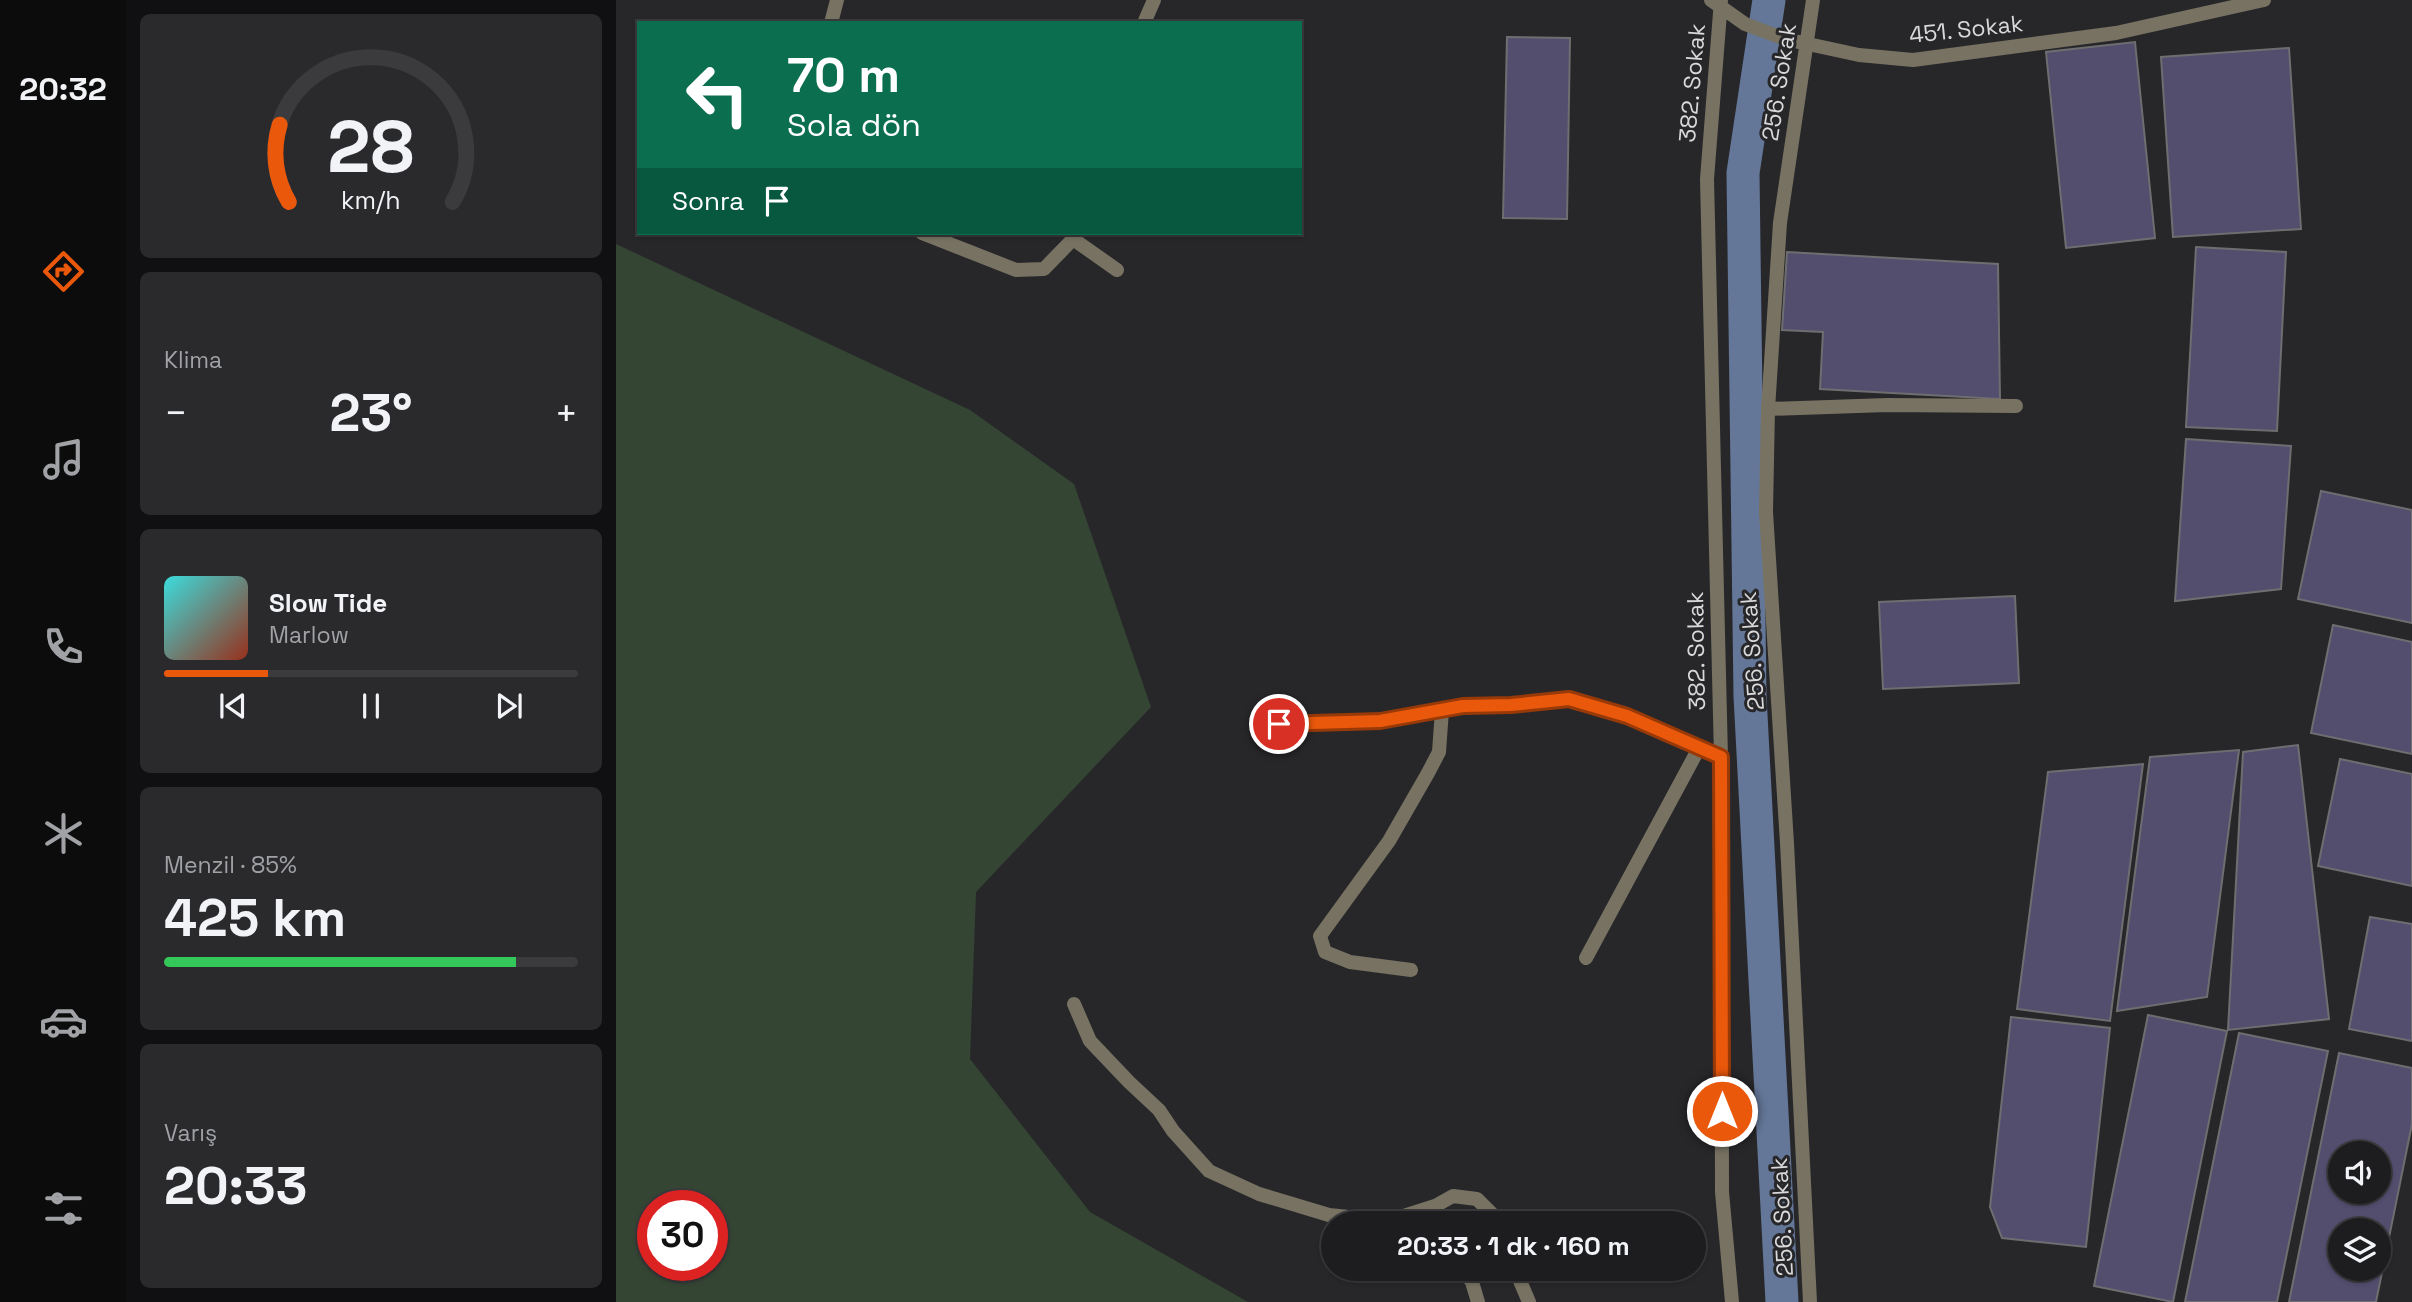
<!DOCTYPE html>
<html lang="tr">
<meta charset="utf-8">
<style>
:root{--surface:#1d1d20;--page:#2a2a2d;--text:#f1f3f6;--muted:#a0a2a5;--line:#3b3b3e;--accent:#ea580c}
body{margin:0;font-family:"Space Grotesk",sans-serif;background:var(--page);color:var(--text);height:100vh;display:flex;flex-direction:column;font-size:26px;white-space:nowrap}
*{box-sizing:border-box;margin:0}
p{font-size:23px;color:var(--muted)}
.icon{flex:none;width:38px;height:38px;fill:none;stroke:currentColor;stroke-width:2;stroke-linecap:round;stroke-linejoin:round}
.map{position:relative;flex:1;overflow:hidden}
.drawer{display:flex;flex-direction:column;gap:14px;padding:14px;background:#101012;width:490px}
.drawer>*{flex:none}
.top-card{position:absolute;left:21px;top:21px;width:665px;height:214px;border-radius:0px;box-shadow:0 2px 5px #0004,0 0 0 2px var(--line);background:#0b6e4f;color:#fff;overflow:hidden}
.controls{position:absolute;left:1712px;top:1141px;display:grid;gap:14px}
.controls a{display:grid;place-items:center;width:63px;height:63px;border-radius:50%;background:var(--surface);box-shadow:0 2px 5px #0004,0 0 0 2px var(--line);font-size:35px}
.speed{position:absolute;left:21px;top:1190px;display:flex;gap:14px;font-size:35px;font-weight:700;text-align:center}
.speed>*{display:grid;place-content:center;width:91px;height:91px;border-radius:50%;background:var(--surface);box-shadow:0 2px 5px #0004,0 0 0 2px var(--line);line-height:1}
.speed .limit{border:10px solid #d22;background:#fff;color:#111}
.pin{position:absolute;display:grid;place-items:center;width:60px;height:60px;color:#fff;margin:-30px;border:4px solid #fff;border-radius:50%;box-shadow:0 2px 7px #0007}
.me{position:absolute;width:77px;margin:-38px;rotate:0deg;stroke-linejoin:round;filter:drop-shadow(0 0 5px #0008)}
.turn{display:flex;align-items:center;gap:24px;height:147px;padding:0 35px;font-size:32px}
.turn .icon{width:91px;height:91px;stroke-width:2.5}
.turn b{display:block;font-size:49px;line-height:60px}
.then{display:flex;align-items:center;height:66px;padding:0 35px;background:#0003;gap:14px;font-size:26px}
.big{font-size:52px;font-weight:600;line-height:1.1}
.drawer .widget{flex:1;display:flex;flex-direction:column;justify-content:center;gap:10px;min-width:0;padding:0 24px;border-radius:10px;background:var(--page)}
.drawer .dial{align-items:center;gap:0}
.dial svg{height:182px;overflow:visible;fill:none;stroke:var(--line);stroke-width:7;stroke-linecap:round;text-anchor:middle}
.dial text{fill:var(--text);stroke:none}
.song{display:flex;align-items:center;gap:21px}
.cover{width:84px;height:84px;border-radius:10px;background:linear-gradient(135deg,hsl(180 70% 55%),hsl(10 70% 35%))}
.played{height:7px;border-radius:4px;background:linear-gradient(90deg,var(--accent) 25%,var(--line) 25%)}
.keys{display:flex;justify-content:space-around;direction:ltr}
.heat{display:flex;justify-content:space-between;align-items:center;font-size:38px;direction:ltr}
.charge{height:10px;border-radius:5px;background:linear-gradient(90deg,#34c759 85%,var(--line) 0)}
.trip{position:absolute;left:705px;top:1211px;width:385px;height:70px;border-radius:35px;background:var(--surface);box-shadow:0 2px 5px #0004,0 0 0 2px var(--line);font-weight:600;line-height:70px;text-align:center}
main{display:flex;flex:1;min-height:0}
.dock{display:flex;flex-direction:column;width:126px;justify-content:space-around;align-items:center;background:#0c0c0d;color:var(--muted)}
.dock .icon{width:49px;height:49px}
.dock .current{color:var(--accent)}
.dock b{font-size:32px;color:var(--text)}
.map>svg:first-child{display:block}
.green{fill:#354534;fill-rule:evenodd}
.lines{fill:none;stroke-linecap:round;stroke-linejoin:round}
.canal{stroke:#647798;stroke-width:33}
.building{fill:#534d6e;stroke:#6e6e71;stroke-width:2;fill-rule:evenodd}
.service{stroke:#777262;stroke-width:14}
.minor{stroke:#777262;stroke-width:14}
.route-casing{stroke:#983908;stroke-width:18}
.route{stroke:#ea580c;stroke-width:12}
.labels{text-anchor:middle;stroke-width:6;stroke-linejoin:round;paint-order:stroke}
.street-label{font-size:23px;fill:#d9d9db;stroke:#27272a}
</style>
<main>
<nav class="dock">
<b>20:32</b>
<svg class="icon current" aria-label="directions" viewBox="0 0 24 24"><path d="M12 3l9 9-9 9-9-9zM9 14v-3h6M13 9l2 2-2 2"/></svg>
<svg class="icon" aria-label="music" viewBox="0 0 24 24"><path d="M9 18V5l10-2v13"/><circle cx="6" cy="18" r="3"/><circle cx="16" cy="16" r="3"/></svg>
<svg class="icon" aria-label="phone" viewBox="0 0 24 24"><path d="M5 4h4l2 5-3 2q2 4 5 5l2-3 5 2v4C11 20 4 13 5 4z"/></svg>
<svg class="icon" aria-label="climate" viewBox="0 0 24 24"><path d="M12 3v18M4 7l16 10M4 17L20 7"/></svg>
<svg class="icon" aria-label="car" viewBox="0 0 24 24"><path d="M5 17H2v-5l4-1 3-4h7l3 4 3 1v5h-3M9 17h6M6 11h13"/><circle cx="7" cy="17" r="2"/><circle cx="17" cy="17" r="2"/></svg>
<svg class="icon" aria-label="filters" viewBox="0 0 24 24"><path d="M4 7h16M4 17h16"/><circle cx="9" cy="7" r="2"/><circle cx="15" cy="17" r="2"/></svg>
</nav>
<section class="drawer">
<div class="widget dial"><svg viewBox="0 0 100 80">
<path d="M14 69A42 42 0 1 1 86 69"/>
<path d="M14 69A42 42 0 0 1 10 35" stroke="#ea580c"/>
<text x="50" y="56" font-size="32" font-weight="700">28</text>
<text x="50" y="72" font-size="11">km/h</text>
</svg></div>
<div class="widget"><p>Klima</p>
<div class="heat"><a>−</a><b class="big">23°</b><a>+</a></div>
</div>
<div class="widget">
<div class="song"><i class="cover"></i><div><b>Slow Tide</b><p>Marlow</p></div></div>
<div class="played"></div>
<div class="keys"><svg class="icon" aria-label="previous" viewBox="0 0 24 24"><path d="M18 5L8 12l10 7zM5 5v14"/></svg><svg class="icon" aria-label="pause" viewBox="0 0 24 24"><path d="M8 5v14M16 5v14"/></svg><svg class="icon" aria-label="next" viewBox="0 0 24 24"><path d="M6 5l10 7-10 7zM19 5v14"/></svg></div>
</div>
<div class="widget"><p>Menzil · 85%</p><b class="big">425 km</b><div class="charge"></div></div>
<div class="widget"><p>Varış</p><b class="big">20:33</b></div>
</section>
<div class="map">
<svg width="1796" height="1302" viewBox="0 0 1796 1302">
<rect width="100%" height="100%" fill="#27272a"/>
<path class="green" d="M0 244 354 410 458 484 535 707 360 892 354 1059 474 1212 632 1302H0ZM37 1206H96V1265H37Z"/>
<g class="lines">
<path class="canal" d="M1153 0 1127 173 1134 696 1166 1302"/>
</g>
<path class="building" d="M891 37 954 38 951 219 887 218Z
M1519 42 1539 238 1450 248 1430 52Z
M1673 48 1685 229 1557 237 1545 57Z
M1580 247 1670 252 1661 431 1570 427Z
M1171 252 1382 264 1384 399 1204 389 1207 332 1166 330Z
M1570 439 1675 446 1665 589 1559 601Z
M1705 491 1796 510V623L1682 599Z
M1399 596 1403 683 1267 689 1263 602Z
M1717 625 1796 642V754L1695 733Z
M1682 745 1713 1019 1612 1030 1627 752Z
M1623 750 1591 997 1501 1011 1534 757Z
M1724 759 1796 774V886L1702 866Z
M1527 764 1494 1021 1401 1009 1432 772Z
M1754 917 1796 924V1041L1733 1029Z
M1532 1015 1611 1031 1557 1302 1478 1286Z
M1395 1017 1494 1028 1470 1247 1386 1238 1374 1207Z
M1623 1033 1712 1051 1661 1302H1569Z
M1723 1053 1796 1068V1124L1760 1302H1673ZM1724 1153H1762V1192H1724ZM1724 1230H1762V1269H1724Z"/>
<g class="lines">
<path class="service" d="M457 239 501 270
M1152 409 1271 405 1400 406
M663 724 764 721 847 706 895 705 953 699 1011 716 1105 757
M970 958 1083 748
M795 970 734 962 709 952 704 936 773 841 812 773 823 752 826 710
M458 1004 474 1041 513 1082 543 1110 557 1131 593 1171 643 1194 713 1215 772 1221 819 1206 837 1196 861 1199 875 1213 880 1223
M819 1206 823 1223
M847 1269 856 1282 862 1302
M899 1269 913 1302"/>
<path class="minor" d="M1095 0 1129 24 1169 39 1243 55 1297 60 1500 33 1648 0
M1105 0 1091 179 1105 757 1106 1192 1116 1302
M215 23 221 0
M528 23 538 0
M306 233 400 270 428 269 457 239 459 233
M1194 1302 1171 843 1150 512 1152 409 1164 223 1197 0"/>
</g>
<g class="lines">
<g class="route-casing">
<path id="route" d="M663 724 764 721 847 706 895 705 953 699 1011 716 1105 757 1106 1111"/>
</g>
<use href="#route" class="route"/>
</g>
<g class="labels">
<g class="street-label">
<text transform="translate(1350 29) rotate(-6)" y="8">451. Sokak</text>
<text transform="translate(1163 82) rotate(-81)" y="8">256. Sokak</text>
<text transform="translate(1076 83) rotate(-85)" y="8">382. Sokak</text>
<text transform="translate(1080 651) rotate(-91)" y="8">382. Sokak</text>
<text transform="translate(1136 651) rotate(-94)" y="8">256. Sokak</text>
<text transform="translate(1166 1217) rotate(-93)" y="8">256. Sokak</text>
</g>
</g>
</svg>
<div class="controls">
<a><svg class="icon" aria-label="sound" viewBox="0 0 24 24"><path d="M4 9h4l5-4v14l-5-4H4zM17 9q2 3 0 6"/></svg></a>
<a><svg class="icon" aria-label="layers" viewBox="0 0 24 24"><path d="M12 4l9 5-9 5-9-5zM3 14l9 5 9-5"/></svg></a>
</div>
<div class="speed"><div class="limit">30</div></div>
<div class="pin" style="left:663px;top:724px;background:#d93025"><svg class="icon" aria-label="arrive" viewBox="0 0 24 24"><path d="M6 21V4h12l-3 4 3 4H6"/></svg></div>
<svg class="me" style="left:1106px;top:1111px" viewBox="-20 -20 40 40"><circle r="17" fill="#ea580c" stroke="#fff" stroke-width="3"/><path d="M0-11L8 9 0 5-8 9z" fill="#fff"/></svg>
<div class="trip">20:33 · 1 dk · 160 m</div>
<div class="top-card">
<div class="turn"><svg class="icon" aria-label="left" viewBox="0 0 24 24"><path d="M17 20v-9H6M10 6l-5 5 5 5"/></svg><div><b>70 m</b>Sola dön</div></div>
<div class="then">Sonra<svg class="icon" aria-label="arrive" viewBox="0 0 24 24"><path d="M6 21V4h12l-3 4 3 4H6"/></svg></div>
</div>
</div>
</main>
